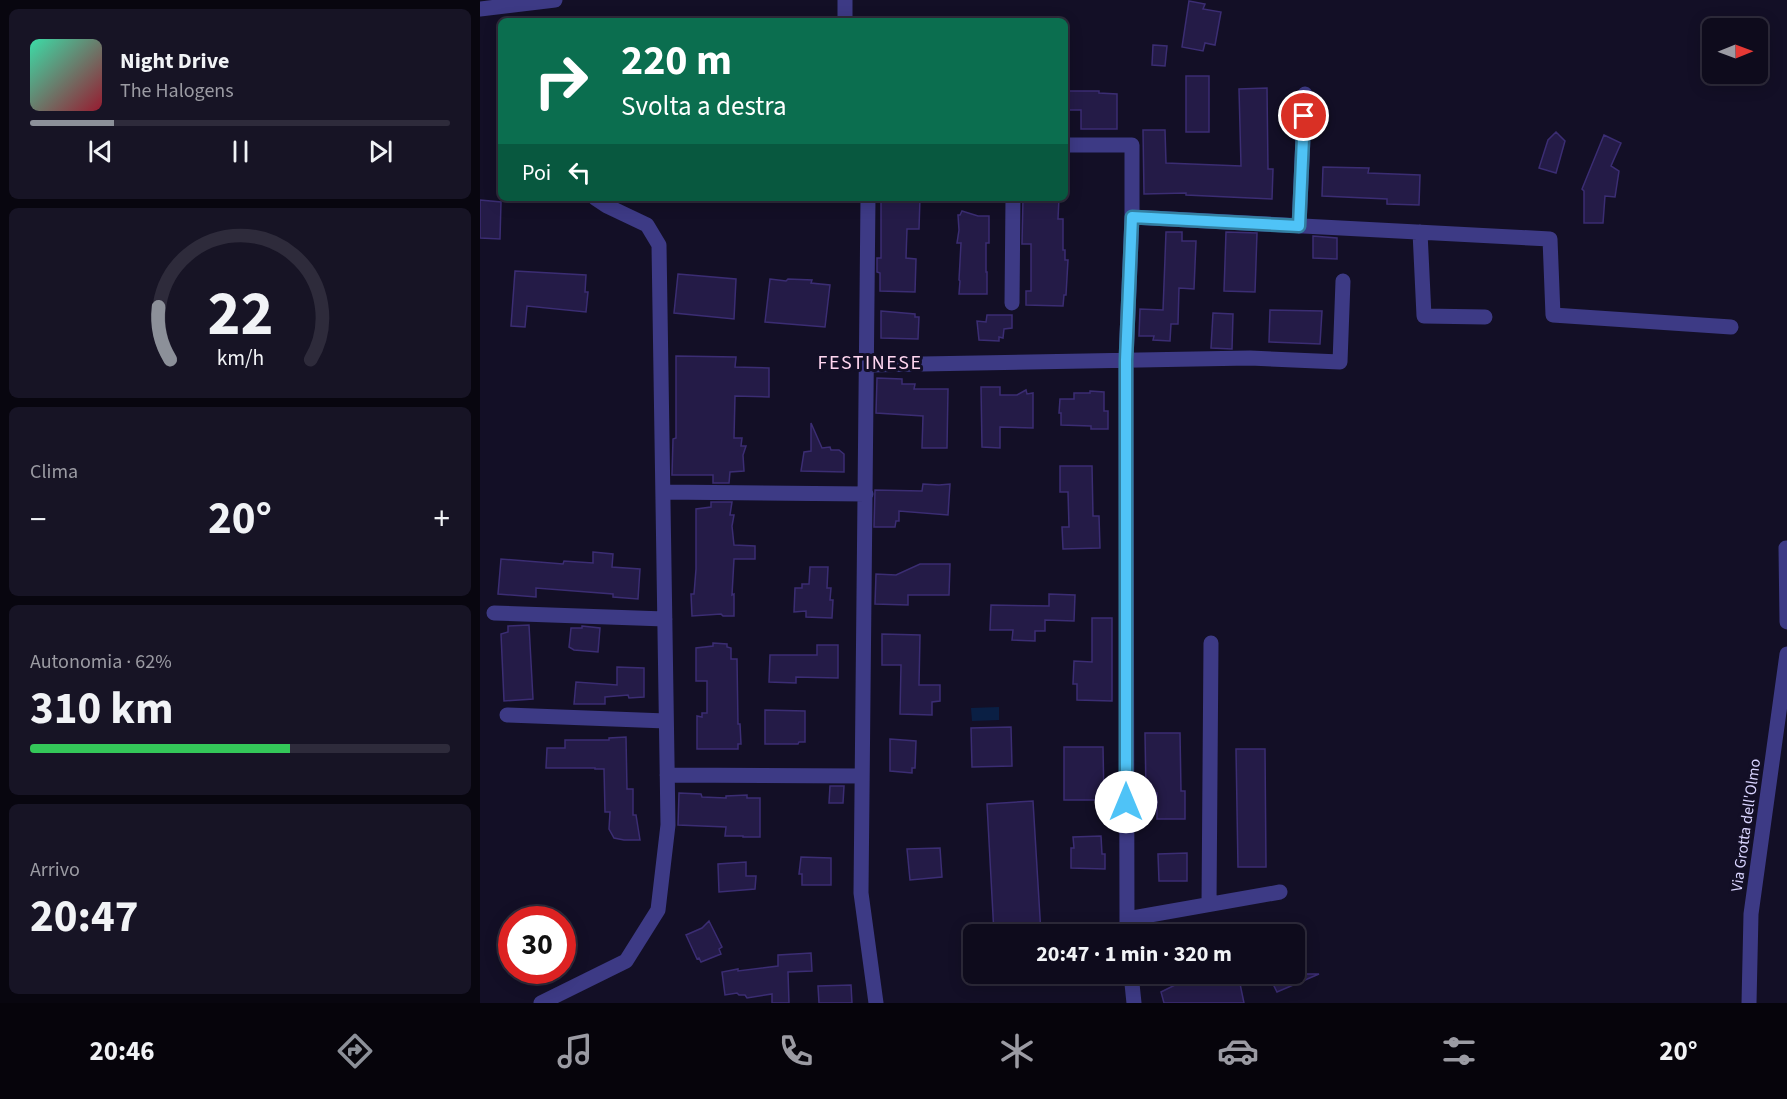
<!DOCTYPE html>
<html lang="it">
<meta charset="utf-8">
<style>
:root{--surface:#0e0b1c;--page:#171425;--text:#f1f3f6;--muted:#9b9ba3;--line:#2e2b3b;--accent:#8c9099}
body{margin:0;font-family:"Source Sans 3",sans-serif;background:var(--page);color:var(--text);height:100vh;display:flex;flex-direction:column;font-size:22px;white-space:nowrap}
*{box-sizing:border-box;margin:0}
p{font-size:20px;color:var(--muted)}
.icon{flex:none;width:33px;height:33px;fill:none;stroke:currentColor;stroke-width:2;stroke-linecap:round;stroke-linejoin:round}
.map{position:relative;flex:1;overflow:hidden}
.side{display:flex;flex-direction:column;gap:9px;padding:9px;background:#08060f;width:480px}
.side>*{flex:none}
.top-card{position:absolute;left:18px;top:18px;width:570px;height:183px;border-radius:9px;box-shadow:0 3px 15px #0003,0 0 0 2px var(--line);background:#0b6e4f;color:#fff;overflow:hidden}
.needle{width:39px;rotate:89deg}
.controls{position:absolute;left:1222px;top:18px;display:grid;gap:12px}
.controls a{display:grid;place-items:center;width:66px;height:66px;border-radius:9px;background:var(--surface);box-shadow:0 3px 15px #0003,0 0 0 2px var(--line);font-size:30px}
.speed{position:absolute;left:18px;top:906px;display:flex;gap:12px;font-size:30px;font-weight:700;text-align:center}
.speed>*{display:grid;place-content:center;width:78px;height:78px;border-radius:50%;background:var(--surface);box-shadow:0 3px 15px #0003,0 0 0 2px var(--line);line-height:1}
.speed .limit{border:9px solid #d22;background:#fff;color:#111}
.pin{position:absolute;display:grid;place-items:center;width:51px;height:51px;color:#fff;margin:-26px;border:3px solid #fff;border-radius:50%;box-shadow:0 2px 6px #0007}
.me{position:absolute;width:66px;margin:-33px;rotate:0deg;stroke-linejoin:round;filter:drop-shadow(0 0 4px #0008)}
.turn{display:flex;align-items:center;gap:21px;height:126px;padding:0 24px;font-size:27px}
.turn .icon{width:78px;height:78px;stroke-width:2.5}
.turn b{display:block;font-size:42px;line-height:51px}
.then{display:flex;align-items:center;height:57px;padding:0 24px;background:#0003;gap:12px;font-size:22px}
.big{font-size:45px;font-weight:700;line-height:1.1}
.side .card{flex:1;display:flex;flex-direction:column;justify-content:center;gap:9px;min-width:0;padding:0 21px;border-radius:9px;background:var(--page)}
.side .dial{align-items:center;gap:0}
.dial svg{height:156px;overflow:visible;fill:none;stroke:var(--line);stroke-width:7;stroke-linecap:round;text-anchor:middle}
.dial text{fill:var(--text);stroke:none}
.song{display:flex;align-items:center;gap:18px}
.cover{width:72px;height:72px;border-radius:9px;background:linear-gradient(135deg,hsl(160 70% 55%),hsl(350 70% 35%))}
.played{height:6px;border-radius:3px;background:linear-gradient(90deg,var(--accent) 20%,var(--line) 20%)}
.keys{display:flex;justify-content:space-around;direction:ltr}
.heat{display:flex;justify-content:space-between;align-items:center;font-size:33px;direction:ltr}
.charge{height:9px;border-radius:4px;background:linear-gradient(90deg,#34c759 62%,var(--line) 0)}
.trip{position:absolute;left:483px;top:924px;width:342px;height:60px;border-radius:9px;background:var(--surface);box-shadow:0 3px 15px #0003,0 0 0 2px var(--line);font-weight:700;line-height:60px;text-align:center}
.menu{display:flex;height:96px;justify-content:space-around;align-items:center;background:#06040b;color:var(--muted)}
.menu .icon{width:42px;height:42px}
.menu .active{color:var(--accent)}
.menu b{font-size:27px;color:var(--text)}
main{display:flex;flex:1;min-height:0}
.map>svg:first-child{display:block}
.water{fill:#0a1f44}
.building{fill:#241b47;stroke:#3b2d73;stroke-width:1.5}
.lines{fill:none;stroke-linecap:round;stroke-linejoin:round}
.minor{stroke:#3d3a85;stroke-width:15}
.route-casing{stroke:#337fa1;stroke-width:15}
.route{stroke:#4fc3f7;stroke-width:10}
.labels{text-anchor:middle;stroke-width:6;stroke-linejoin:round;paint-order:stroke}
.street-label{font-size:16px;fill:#d9d4ff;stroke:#130f26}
.quarter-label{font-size:20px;letter-spacing:1.5px;fill:#ffd6f0;stroke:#130f26}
</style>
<main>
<section class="side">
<div class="card">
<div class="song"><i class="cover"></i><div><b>Night Drive</b><p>The Halogens</p></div></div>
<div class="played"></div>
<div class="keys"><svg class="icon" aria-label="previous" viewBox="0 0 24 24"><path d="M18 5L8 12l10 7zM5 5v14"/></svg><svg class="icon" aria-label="pause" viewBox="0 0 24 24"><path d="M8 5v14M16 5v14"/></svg><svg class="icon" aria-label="next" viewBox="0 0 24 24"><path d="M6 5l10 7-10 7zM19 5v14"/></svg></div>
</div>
<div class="card dial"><svg viewBox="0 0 100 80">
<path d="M14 69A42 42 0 1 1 86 69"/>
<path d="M14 69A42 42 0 0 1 8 42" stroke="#8c9099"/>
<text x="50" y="56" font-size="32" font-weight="700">22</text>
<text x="50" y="72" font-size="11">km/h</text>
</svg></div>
<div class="card"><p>Clima</p>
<div class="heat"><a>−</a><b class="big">20°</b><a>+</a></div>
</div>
<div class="card"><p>Autonomia · 62%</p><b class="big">310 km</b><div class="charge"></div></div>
<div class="card"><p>Arrivo</p><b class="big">20:47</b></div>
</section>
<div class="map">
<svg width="1307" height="1003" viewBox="0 0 1307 1003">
<rect width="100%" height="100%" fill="#130f26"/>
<path class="water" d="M519 707V720L492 721 491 708Z"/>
<path class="building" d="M709 1 725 4 723 9 741 12 735 45 725 43 723 51 702 47Z
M673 45 687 46 685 66 672 65Z
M706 76H729V132H706Z
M787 88 788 169H793L792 199 706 195V193L664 194 663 130H685L686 163 761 166 759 89Z
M589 91H619V93L637 94V129H601V110H589Z
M1076 132 1085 141 1076 173 1059 168 1068 140Z
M1124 135 1141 143 1131 166 1139 171 1135 197 1125 196 1123 223H1104V191L1102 189Z
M843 167 889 168 888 173 940 175 939 205 907 204V199L842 196Z
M401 198H440L439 229H427L426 258 436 259 435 292 400 291V273L397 272V258H401Z
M543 198H579L578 219H583V250H585V260H588L586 295H584L583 306 546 305V291H551V244H542Z
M0 200 21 202 20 239 0 238Z
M482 211 498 216H509V243H506V272H507V294H479L480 281 479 280 481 243H477L479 230 478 215H480Z
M686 232H702V241H716L714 289 699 288 698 324H691L690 341 673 340 674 336H659L660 309 683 310Z
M746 232 777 233 775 292 744 291Z
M833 236 857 238V259L833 258Z
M35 271 106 275 105 292H108L106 312 47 306 45 327 31 326Z
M198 274 256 279 254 319 194 313Z
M290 279 306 281 308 279 332 280 331 283 350 285 345 327 285 322Z
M790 310 842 311 840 344 789 342Z
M401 311 435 314V317H439L438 339 401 338Z
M733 313 753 314 752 349 731 348Z
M507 315H532V328L524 329 523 338 519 337V341L499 340 497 321 506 322Z
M196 356 256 357 255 367 289 368V397L255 396 254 438H262L261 446H266L263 455 264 471 250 472 249 483H233V475H192L193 439 196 438Z
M397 378 422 379V384H435L434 389H468L467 448H442L443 416 396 413Z
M501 387H520V395H537L546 390 547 394 553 393V428L520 427V448L502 447Z
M610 391 624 392V411H628V429H611V426L581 425V413H579L580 399H594V393H610Z
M331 423 342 448 350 447 351 450H359L364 454V472L321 471 324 452 331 451Z
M580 466H612L613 516H619L620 548 583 549 582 527H589L588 492H580Z
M443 484 459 485 470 484 468 515 419 511V521H416L415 527H394L395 490 442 491Z
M231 502H252L250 515H254L252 526 254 545 275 546V559H254L252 595 254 594V616H243L241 614 212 616 211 594H214L216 569V509L231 507Z
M113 552 133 554 132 567 160 569 158 599 133 597V594L56 588V597L18 594 21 559 83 564 84 561 113 563Z
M440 564H470L469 595H428V605L395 604 396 574 416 575Z
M330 567H348L347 588H351L350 600H353L352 618 326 617V611L314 612 315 588H322V584H329Z
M569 594 595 595 594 621 565 620V631H555V641L532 640 533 630H510L511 605 569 606Z
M612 618H632V701L597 700V684H593L594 661 612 662Z
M49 625 53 699 24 701 21 634 28 632V626Z
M102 626 120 628 118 652 94 650 89 647 91 628H102Z
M402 634 440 635 439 685H460V701L452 702V715L420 714 421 665H402Z
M233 643 247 644V647L251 648V659H257L258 724H260L261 744H258V749H217V716L222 717V713H227V681H216V648L233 646Z
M337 645H358V678L316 677V683L289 682 290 655H337Z
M137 667 164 668V697L149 698 148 695 125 697V704H94L96 682 137 685Z
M285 710 325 711V742H319L318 744H285Z
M531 727 532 766 492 767 491 728Z
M665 733H700L701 791H705V819H677V793H666Z
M146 737 147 789H153V815H156L160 840H144L134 838 129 829 130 812H125L124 769H115V768H66L67 748H85V740H129V738Z
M410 739 436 741 435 768H432V773L410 771Z
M584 747H623L624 800H584Z
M756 749H785L786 867H758Z
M350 786H364L363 803H349Z
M199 793 221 794 222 797 246 798V796L267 795V798H280V837H263V836H245L246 827 198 825Z
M553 801 561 934H514L507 804Z
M621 836 622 854H625V869L591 868V848H594L593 837Z
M460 848 462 877 430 880 427 849Z
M707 853V881H679L678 854Z
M321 857 351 858V885H322V874H319Z
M266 862V876H276L275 889 239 892 238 864Z
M229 921 242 947 239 949 241 954 221 962 219 958 217 959 206 935 222 928Z
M331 953 332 971 308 972 309 1003H292V994L267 998 265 995H259L257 993 245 995 242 972 258 969V971L298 966V955Z
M713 974H758L764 1003H684L681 992 695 985 715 981Z
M788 974H839L797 992Z
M371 985 372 1003H339L338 986Z"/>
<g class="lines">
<path class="minor" d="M0 9 75 0
M365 21V0
M585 145H652V217L646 360 647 934
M388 198 381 893 396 1003
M652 217 1070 239 1073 315 1251 327
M819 226 825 94
M940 232 944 316 1005 317
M532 303 533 198
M387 365 770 358 860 362 863 281
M183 492 386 494
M1306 548 1307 622
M14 613 185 619
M27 715 186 721
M187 775 382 776
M729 904 731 643
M647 919 800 892
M651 974 654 1003
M61 1003 146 961 178 910 188 825 179 245 167 225 127 206 115 198
M1269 1003 1271 914 1307 654"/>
</g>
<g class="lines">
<g class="route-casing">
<path id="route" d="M646 802V360L652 217 819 226 824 116"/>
</g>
<use href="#route" class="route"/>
</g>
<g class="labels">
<g class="street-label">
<text transform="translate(1265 825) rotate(-82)" y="6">Via Grotta dell'Olmo</text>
</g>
<g class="quarter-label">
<text x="390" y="369">FESTINESE</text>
</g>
</g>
</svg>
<div class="controls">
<a><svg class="needle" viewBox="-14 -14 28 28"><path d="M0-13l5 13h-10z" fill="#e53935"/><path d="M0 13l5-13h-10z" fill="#9b9ba3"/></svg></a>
</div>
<div class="speed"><div class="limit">30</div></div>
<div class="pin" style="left:824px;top:116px;background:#d93025"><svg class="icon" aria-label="arrive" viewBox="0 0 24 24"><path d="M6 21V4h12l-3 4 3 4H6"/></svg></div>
<svg class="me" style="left:646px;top:802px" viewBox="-20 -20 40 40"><circle r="19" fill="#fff"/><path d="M0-13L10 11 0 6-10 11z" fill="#4fc3f7"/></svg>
<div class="trip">20:47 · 1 min · 320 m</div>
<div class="top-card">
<div class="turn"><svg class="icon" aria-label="right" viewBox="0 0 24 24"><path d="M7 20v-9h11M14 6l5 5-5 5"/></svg><div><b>220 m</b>Svolta a destra</div></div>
<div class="then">Poi<svg class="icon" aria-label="left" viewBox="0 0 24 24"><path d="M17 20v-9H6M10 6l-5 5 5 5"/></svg></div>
</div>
</div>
</main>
<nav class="menu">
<b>20:46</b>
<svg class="icon active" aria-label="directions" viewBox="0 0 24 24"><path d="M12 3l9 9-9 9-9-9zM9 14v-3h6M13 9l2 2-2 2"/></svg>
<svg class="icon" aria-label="music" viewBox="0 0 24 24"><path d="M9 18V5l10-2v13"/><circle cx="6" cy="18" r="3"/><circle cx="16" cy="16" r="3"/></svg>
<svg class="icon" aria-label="phone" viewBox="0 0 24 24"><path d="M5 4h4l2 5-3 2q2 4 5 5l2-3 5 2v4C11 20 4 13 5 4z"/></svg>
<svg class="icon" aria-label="climate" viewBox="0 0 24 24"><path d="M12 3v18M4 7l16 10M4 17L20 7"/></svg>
<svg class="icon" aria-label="car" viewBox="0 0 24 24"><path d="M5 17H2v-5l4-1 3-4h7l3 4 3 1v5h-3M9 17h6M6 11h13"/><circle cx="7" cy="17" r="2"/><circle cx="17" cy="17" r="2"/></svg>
<svg class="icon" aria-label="filters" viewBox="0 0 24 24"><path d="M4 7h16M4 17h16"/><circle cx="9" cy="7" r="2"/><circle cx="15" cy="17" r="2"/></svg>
<b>20°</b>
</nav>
